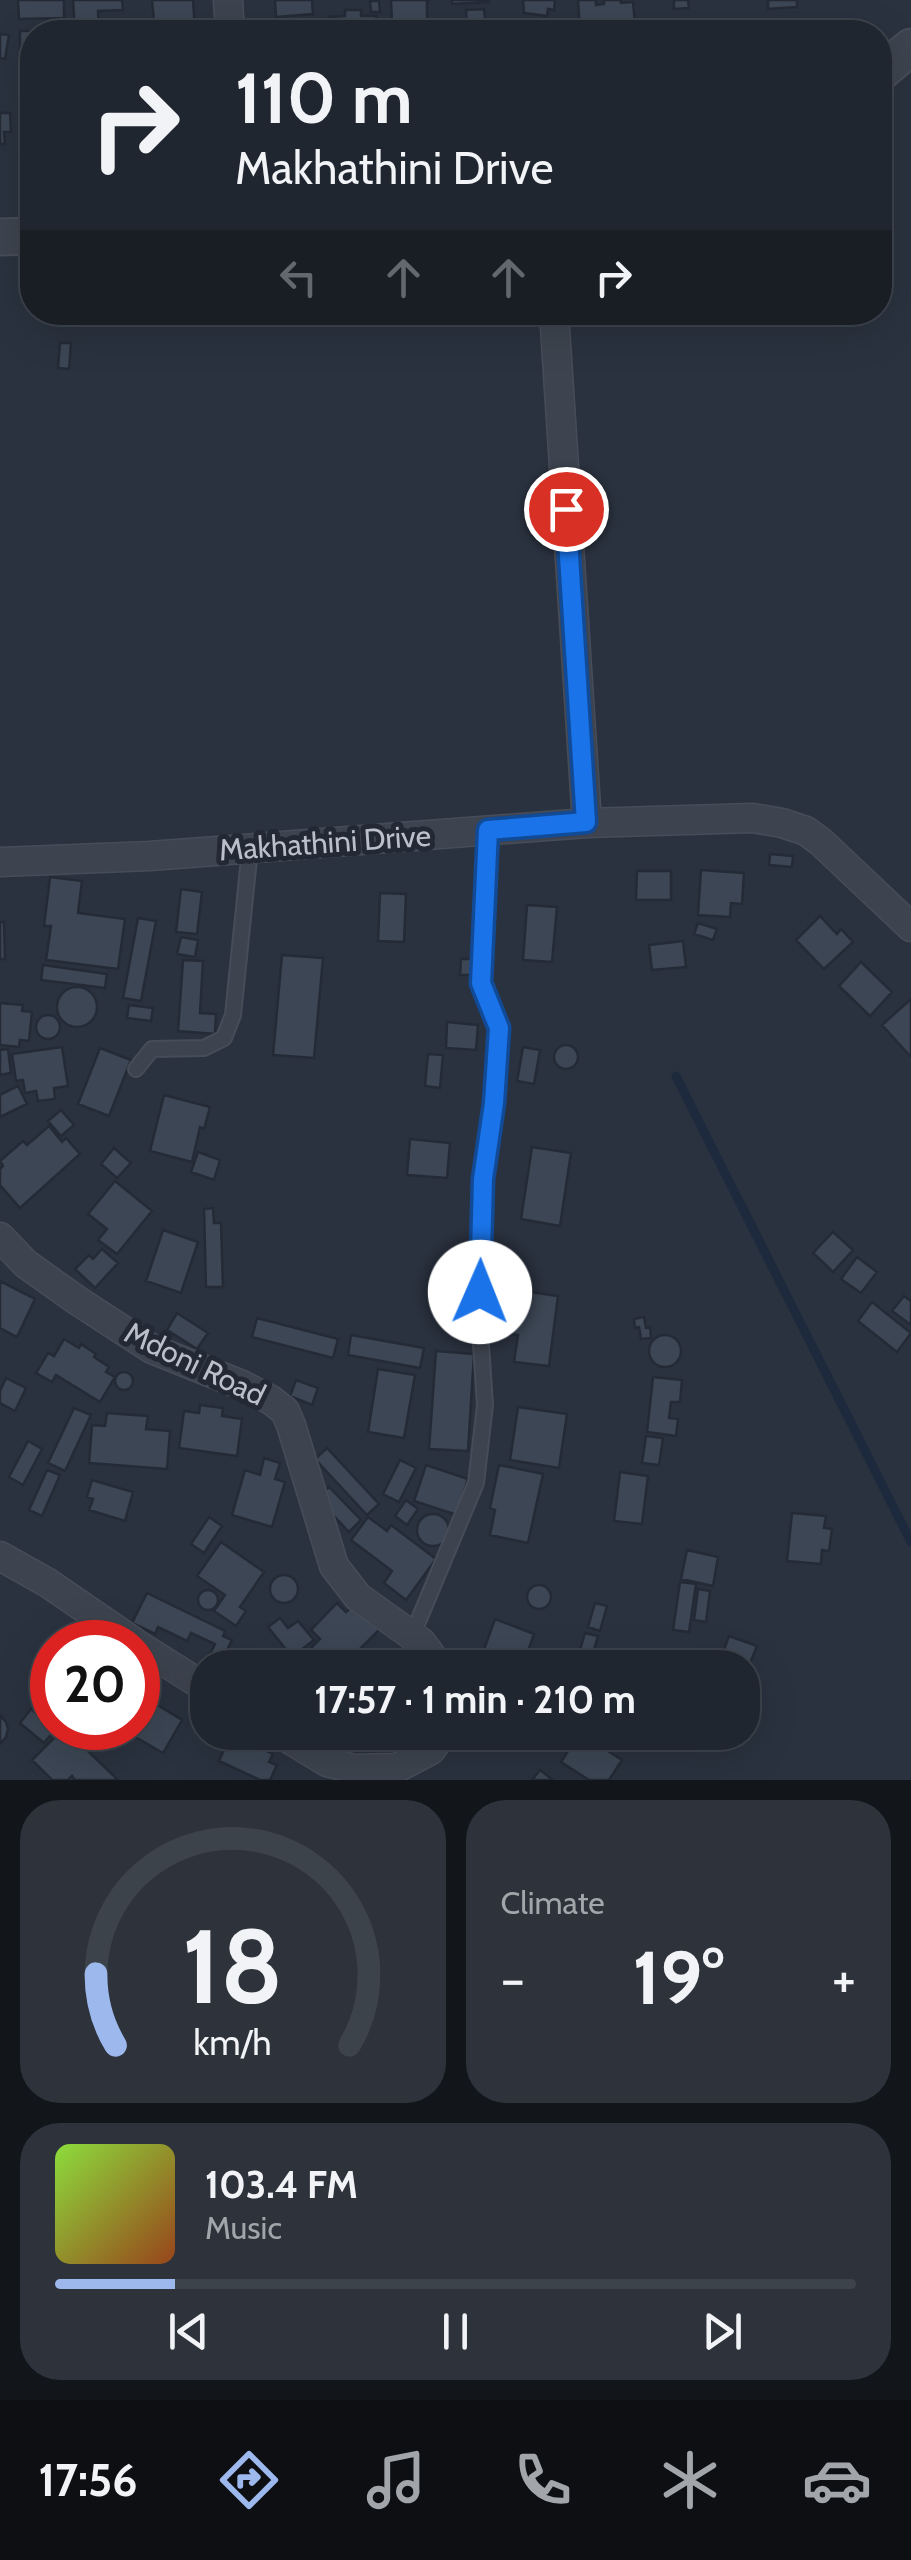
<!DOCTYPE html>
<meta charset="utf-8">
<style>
:root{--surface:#20262f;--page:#2d323b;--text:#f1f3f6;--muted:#a2a5aa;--line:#3d434b;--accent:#9cb8ed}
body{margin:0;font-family:Cabin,sans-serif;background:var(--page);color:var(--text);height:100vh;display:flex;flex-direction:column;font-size:38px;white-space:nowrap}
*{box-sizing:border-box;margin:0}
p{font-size:32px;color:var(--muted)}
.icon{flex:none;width:55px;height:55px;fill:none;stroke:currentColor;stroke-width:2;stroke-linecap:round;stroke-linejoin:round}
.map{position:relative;height:1780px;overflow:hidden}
.drawer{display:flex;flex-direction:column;gap:20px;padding:20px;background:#12151a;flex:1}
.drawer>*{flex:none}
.top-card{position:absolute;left:20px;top:20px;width:872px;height:305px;border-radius:40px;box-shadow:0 10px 40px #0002,0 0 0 2px var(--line);background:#20262f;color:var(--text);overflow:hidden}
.speed{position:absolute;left:30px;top:1620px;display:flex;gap:20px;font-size:50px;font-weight:700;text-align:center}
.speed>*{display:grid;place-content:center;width:130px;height:130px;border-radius:50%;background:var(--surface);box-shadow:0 10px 40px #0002,0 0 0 2px var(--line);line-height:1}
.speed .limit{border:15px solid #d22;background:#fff;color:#111}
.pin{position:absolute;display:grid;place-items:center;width:85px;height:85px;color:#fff;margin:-42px;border:5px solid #fff;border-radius:50%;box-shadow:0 2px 10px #0007}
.me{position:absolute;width:110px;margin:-55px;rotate:1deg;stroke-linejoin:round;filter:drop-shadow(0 0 8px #0008)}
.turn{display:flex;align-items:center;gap:35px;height:210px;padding:0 50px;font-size:45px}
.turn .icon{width:130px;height:130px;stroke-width:2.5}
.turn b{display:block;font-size:70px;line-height:85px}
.lanes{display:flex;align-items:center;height:95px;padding:0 50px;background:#0003;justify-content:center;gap:50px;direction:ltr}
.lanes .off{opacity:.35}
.big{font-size:75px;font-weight:700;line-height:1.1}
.drawer .tile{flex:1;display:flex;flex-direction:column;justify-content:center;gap:15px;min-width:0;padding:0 35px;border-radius:40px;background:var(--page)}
.drawer .dial{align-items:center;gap:0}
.dial svg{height:260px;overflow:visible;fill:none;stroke:var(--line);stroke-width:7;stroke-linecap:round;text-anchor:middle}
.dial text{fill:var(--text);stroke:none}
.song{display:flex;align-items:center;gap:30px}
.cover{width:120px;height:120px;border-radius:15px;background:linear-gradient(135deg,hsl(90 70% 55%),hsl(20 70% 35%))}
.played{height:10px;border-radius:5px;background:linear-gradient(90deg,var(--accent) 15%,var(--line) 15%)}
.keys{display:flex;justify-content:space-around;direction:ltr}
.heat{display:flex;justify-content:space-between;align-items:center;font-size:55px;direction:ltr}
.drawer .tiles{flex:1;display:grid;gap:20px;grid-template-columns:1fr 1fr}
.tile:last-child{grid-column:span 2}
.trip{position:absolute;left:190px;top:1650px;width:570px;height:100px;border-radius:40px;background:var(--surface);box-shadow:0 10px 40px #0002,0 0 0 2px var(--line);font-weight:700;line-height:100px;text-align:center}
.dock{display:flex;height:160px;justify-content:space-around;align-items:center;background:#0d0f13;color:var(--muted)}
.dock .icon{width:70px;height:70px}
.dock .current{color:var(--accent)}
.dock b{font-size:45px;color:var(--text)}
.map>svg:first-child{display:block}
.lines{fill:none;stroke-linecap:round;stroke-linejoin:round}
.stream{stroke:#1d293c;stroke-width:9}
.building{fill:#3c4654;stroke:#242b36;stroke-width:2.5}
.service-casing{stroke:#474d58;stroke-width:18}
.minor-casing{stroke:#474d58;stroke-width:31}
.tertiary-casing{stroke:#474d58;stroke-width:39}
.service{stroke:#3d444f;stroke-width:14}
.minor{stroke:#3d444f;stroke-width:28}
.tertiary{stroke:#3d444f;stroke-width:35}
.route-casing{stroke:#114b97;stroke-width:25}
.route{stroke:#1a73e8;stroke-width:18}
.labels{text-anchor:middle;stroke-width:10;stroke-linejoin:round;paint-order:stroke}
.street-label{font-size:30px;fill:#babfc9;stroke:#222934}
</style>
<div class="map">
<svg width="911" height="1780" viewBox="0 0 911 1780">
<rect width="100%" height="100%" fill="#2a323f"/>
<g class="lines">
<path class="stream" d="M676 1076 911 1542"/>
</g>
<path class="building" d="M18 0H64V18L19 19Z
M73 0H122L123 10 98 11 99 32H75Z
M152 0H193L195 30 163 32V21H154Z
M275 0H312L313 14 276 17Z
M391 0H430L427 1V22L392 23Z
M452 0H488L489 2 452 4Z
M523 0H555L554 10 548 9 547 16 524 13Z
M578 0H596V5L604 4V0H621V3L633 2 635 24 580 29Z
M674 0H688L689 8 674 9Z
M768 0H797V7L768 9Z
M370 1H379L380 12H371Z
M484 9 486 27 467 28 466 10Z
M345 10H361V16H376V32H329V17L345 16Z
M132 24 133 32H119V25Z
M47 25H61V32H32V49H20V31H48Z
M0 34 9 35 5 59 0 58Z
M32 74V95L22 96 20 75Z
M23 111H32V189L21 190 19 154H25Z
M0 113H10L11 132H4L5 144H0Z
M60 343H71L69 369 58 368Z
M770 854 793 856 792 867 769 865Z
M701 870 744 873 742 904 731 903 730 917 698 915Z
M637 871H671V900H636Z
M50 877 82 881 78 913 125 919 118 969 46 960 51 926H44Z
M181 889 202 892 197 934 176 932Z
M380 893 406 894 404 942 378 941Z
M527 905 557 907 552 962 523 960Z
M820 916 837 934 841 929 853 942 824 969 796 940Z
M138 918 156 921 141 1001 123 998Z
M0 922H4L5 959H0Z
M698 923 717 929 713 940 694 934Z
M181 937 198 940 195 957 177 954Z
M683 941 686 967 652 970 649 945Z
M282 955 323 958 314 1058 273 1055Z
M461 959H474L473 975H460Z
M183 960 203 961 200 1013 216 1014 215 1034 178 1031Z
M861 962 892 992 870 1016 839 986Z
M43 965 107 974 105 988 41 980Z
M57 1007a20 20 0 1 1 40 0a20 20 0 1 1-40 0Z
M911 999V1055L910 1056 882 1025Z
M0 1003 23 1005 22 1011 32 1012 29 1041 20 1040 19 1047 0 1045Z
M129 1005 153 1008 151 1021 127 1018Z
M36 1027a12 12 0 1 1 24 0a12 12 0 1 1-24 0Z
M447 1022 478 1025 476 1050 446 1048Z
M554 1057a12 12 0 1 1 24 0a12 12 0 1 1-24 0Z
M62 1047 68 1086 54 1088 55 1099 38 1101 36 1091 25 1093 23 1080 16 1081 12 1054Z
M523 1047 540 1050 534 1084 517 1081Z
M100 1048 131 1060 109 1116 78 1104Z
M8 1049 11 1073 0 1075V1050Z
M428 1054 443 1055 440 1088 425 1086Z
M18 1086 27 1104 0 1117V1095Z
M164 1095 210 1107 204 1129 200 1127 192 1162 150 1151Z
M61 1110 74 1125 61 1136 48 1121Z
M49 1126 62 1142 66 1138 80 1154 20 1208 0 1185V1169L3 1166 0 1161 23 1141 27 1145Z
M410 1139 450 1143 447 1178 407 1175Z
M532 1147 571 1153 560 1226 521 1219Z
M114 1148 131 1163 117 1178 101 1164Z
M198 1152 220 1160 214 1180 191 1172Z
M115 1181 152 1211 117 1254 98 1240 107 1229 88 1214Z
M213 1208 214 1223H221L223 1287H206L204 1209Z
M163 1230 198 1242 181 1293 146 1281Z
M833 1232 853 1250 833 1272 813 1253Z
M102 1249 118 1263 95 1288 75 1269 89 1255 93 1259Z
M857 1257 877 1272 861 1293 841 1279Z
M0 1281 35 1299 17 1337 0 1328Z
M516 1290 558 1296 549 1366 514 1362 518 1335 510 1334Z
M904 1296 911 1301V1325L892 1311Z
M872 1302 911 1333 897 1352 858 1321Z
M177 1313 208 1333 197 1349 167 1330Z
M644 1317 646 1328 650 1327 651 1338 641 1339 639 1327 635 1328 634 1319Z
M257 1318 338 1339 333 1358 252 1337Z
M351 1335 424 1348 420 1368 348 1355Z
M649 1351a16 16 0 1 1 32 0a16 16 0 1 1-32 0Z
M64 1339 79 1348 81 1344 96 1354 94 1357 109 1367 106 1372 115 1377 100 1402 56 1375 52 1382 36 1373 48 1353 54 1356Z
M436 1351 474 1354 468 1451 429 1449Z
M378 1369 415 1375 404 1438 368 1432Z
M115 1381a9 9 0 1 1 18 0a9 9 0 1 1-18 0Z
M653 1377 682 1380 680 1402H671L669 1418 678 1419 676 1436 647 1432Z
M6 1378 26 1388 15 1411 0 1403V1391Z
M296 1380 318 1388 312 1405 290 1396Z
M200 1405 223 1408 222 1416 242 1419 237 1456 179 1448 184 1411 199 1413Z
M518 1407 567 1414 559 1468 510 1460Z
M74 1408 91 1415 65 1471 48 1463Z
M107 1413 148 1416 146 1429 170 1431 167 1469 89 1463 92 1425 105 1426Z
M646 1436 663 1438 659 1465 642 1463Z
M28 1441 42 1449 23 1485 9 1477Z
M327 1448 379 1504 367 1515 315 1459Z
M264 1458 280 1463 275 1479 285 1482 272 1527 232 1515 245 1470 260 1475Z
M400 1460 416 1468 399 1502 383 1494Z
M426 1465 468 1479 457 1515 414 1501Z
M499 1465 543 1474 528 1543 490 1535 495 1510 490 1508Z
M47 1470 60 1475 42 1516 29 1510Z
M620 1472 648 1476 642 1524 614 1521Z
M92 1480 133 1492 125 1521 89 1510 93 1499 87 1497Z
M329 1487 361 1520 349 1532 317 1498Z
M406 1500 418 1509 407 1525 395 1516Z
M792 1513 826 1516 824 1528 832 1529 829 1551 822 1550 821 1564 787 1561Z
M417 1530a16 16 0 1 1 32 0a16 16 0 1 1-32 0Z
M209 1517 222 1526 204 1553 191 1544Z
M368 1517 387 1531 391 1525 436 1559 406 1600 384 1583 392 1571 351 1540Z
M221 1542 264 1572 240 1607 246 1611 236 1626 214 1611 225 1595 197 1576Z
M687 1550 718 1557 713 1586 681 1579Z
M270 1589a14 14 0 1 1 28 0a14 14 0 1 1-28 0Z
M680 1582 696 1584 689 1632 673 1630Z
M527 1597a12 12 0 1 1 24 0a12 12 0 1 1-24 0Z
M698 1589 710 1591 706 1622 694 1620Z
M198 1600a10 10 0 1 1 20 0a10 10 0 1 1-20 0Z
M147 1593 225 1631 223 1636 232 1640 220 1664 208 1658 215 1644 191 1633 187 1641 158 1627 155 1634 132 1623Z
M337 1603 346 1612 355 1604 380 1629 341 1668H305L298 1661 320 1639 311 1630Z
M595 1603 607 1606 600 1631 588 1627Z
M280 1618 288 1628 298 1621 314 1640 292 1657 268 1627Z
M495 1619 534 1634 522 1668 478 1666Z
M585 1633 598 1636 590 1663 577 1660Z
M729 1636 757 1646 742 1683V1668H717Z
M151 1701 182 1720 163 1753 132 1735Z
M31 1709 55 1730 44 1743 20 1723Z
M0 1715 6 1722 8 1729 6 1737 0 1744Z
M64 1728 118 1780H75L72 1776 68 1780H52L32 1760Z
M580 1732 604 1734 597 1744 622 1760 609 1780H589L561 1762Z
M231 1734 273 1754 269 1762 277 1765 270 1780H260L219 1761Z
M540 1770 553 1780H532Z"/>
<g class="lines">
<g class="service-casing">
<path id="service" d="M136 1069 152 1049 204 1048 224 1038 233 1015 250 849
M412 1636 476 1483 485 1405 480 1329 483 1179 494 1103 499 1027 481 983 489 830"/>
</g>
<g class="minor-casing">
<path id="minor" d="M228 0 230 32
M554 312 587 823
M0 862 150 856 587 823 753 818 782 823 806 831 821 842 911 927
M0 1237 26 1264 78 1301 152 1349 242 1385 271 1400 285 1411 291 1425 334 1566 358 1597 421 1642 440 1668
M0 1556 48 1583 134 1642
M138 1645 208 1689
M278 1732 327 1762 354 1769 397 1768 431 1750 443 1732"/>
</g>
<g class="tertiary-casing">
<path id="tertiary" d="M880 73 911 47
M0 237 32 236"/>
</g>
<use href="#service" class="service"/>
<use href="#minor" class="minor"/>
<use href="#tertiary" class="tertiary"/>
</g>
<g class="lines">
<g class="route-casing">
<path id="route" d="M480 1292 483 1179 494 1103 499 1028 481 983 488 830 586 822 566 509"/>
</g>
<use href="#route" class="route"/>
</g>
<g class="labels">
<g class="street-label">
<text transform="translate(325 843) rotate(-4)" y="10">Makhathini Drive</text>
<text transform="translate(195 1364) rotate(26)" y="10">Mdoni Road</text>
</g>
</g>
</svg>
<div class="speed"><div class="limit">20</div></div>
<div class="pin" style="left:566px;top:509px;background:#d93025"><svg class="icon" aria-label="arrive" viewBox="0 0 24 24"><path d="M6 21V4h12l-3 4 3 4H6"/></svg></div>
<svg class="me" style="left:480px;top:1292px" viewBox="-20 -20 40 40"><circle r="19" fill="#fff"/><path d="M0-13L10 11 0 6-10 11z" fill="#1a73e8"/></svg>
<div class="trip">17:57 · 1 min · 210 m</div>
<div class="top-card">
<div class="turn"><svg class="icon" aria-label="right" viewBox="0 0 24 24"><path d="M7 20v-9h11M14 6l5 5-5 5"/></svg><div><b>110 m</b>Makhathini Drive</div></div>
<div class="lanes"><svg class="icon off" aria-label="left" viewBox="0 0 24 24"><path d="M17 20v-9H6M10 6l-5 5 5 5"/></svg><svg class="icon off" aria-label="ahead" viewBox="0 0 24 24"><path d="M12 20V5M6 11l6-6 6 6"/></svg><svg class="icon off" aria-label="ahead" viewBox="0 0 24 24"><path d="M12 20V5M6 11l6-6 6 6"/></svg><svg class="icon" aria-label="right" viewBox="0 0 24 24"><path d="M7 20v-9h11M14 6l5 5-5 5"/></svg></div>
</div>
</div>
<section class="drawer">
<div class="tiles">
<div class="tile dial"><svg viewBox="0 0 100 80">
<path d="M14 69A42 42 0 1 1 86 69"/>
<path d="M14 69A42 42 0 0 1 8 47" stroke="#9cb8ed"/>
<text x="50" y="56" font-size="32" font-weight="700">18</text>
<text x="50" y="72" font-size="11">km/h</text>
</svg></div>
<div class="tile"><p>Climate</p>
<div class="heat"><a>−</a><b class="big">19°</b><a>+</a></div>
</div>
<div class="tile">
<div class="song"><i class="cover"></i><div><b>103.4 FM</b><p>Music</p></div></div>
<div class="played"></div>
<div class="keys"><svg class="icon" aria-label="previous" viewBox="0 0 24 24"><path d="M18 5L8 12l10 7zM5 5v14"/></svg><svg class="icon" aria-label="pause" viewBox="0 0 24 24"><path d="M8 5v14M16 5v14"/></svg><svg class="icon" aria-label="next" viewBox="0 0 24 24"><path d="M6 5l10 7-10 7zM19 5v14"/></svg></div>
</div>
</div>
</section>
<nav class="dock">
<b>17:56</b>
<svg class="icon current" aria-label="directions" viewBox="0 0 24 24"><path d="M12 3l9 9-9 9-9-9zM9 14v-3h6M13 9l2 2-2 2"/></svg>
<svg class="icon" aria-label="music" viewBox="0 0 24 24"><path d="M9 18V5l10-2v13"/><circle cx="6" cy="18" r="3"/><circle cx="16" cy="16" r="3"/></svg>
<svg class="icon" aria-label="phone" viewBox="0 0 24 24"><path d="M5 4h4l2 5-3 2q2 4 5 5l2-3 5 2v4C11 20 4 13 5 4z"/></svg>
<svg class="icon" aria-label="climate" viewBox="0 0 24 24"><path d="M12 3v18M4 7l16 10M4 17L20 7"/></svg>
<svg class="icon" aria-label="car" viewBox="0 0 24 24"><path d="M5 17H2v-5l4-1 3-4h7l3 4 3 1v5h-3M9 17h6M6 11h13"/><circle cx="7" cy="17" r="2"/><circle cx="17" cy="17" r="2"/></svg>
</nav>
